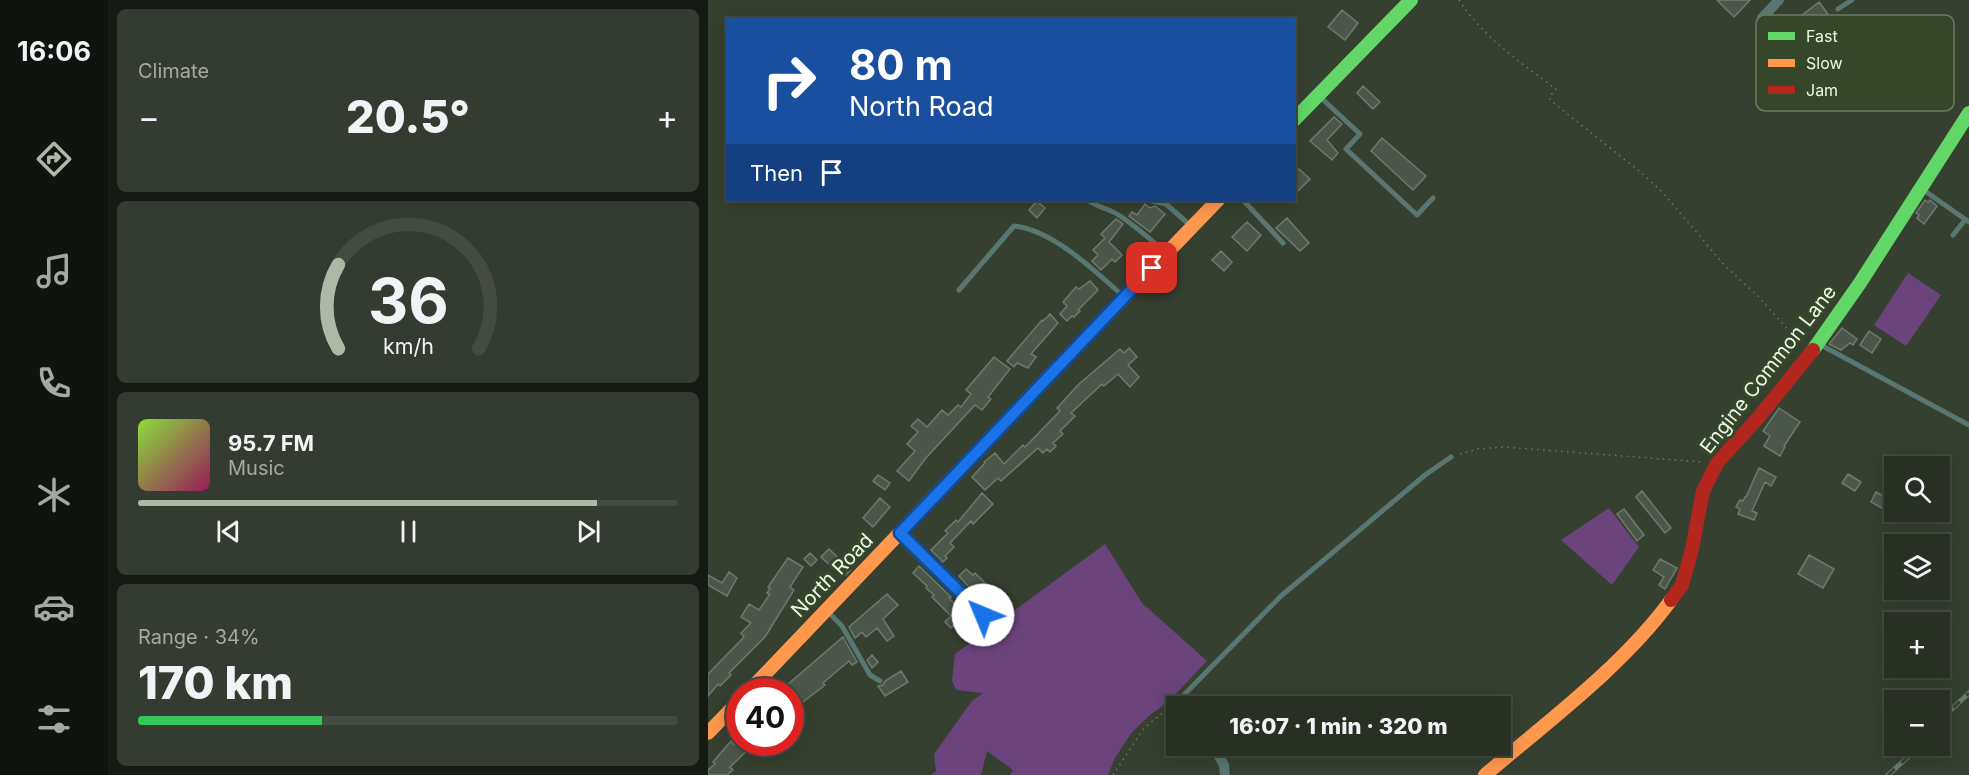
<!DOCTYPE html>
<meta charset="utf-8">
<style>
:root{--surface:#283024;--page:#343c31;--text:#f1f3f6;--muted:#a5a9a6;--line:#444b41;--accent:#adb8a7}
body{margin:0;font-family:Inter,sans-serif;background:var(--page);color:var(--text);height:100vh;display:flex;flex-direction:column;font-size:22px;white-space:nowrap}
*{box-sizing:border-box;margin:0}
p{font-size:20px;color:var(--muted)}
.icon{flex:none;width:33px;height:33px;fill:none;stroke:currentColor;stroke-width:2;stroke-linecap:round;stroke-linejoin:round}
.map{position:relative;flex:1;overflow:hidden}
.panel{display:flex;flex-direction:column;gap:9px;padding:9px;background:#161a14;width:600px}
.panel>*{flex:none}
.hud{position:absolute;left:18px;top:18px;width:570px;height:183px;border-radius:0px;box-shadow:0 3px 15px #0003,0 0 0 2px var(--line);background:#1a4fa0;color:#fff;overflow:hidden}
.tools{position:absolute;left:1176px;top:456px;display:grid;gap:12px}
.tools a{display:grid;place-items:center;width:66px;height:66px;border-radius:0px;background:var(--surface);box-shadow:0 3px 15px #0003,0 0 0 2px var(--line);font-size:30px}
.speed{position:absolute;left:18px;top:678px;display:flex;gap:12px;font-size:30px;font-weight:700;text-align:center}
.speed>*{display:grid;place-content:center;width:78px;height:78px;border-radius:50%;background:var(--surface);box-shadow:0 3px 15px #0003,0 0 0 2px var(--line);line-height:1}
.speed .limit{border:9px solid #d22;background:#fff;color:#111}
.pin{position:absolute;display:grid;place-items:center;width:51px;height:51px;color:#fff;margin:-26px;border-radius:12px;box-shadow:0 3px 9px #0006}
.me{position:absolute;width:66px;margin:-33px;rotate:315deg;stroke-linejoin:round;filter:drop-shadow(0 0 4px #0008)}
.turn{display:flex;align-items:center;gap:21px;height:126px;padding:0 24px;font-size:27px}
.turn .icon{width:78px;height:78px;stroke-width:2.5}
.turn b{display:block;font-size:42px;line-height:51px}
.then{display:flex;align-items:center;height:57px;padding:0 24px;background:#0003;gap:12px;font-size:22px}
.big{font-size:45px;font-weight:800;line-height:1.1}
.panel .widget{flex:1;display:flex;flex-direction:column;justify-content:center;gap:9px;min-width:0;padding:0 21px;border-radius:9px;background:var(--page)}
.panel .dial{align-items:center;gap:0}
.dial svg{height:156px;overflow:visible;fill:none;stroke:var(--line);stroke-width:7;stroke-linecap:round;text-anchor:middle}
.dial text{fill:var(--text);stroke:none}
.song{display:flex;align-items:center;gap:18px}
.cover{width:72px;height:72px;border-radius:9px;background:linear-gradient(135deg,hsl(90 70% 55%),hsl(330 70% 35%))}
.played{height:6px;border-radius:3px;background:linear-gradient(90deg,var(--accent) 85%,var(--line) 85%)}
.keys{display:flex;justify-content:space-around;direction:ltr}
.heat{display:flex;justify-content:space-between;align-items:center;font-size:33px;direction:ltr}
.charge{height:9px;border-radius:4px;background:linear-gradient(90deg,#34c759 34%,var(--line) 0)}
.trip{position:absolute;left:458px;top:696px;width:345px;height:60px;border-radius:0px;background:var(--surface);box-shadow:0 3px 15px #0003,0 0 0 2px var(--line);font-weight:800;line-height:60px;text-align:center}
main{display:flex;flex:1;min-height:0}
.menu{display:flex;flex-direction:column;width:108px;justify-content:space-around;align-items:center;background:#10130e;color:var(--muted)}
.menu .icon{width:42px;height:42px}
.menu .current{color:var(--accent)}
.menu b{font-size:27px;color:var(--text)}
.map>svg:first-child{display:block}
.green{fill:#6b437d}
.building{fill:#4c574b;stroke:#6f796e;stroke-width:1.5}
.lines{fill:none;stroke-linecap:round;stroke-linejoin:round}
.path{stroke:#667c76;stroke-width:1.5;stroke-dasharray:1.5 4.5;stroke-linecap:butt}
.lane{stroke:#587672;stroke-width:5}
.street{stroke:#587672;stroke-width:10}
.fast{stroke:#63d668;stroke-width:14}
.slow{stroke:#ff974d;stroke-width:14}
.jam{stroke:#b3261e;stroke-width:14}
.rail-casing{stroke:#667a72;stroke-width:5}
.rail{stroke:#35462a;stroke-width:3;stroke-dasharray:9;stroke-linecap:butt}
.route-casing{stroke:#114b97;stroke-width:15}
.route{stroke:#1a73e8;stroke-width:10}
.labels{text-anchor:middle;stroke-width:6;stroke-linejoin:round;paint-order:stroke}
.street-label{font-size:20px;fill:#edf8e7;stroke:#35462a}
.key{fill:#35462a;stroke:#6c7b63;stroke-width:1.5}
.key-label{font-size:16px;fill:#edf8e7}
</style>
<main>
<nav class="menu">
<b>16:06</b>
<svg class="icon current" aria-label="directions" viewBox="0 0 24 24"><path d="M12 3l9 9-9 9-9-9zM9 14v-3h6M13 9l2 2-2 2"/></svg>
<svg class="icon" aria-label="music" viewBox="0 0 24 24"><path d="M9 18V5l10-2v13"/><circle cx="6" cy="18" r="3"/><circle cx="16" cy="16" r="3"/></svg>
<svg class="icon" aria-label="phone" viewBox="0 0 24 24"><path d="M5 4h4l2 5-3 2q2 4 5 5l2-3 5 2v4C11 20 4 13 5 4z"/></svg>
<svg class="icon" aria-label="climate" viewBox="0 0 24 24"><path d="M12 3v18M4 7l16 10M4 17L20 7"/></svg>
<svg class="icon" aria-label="car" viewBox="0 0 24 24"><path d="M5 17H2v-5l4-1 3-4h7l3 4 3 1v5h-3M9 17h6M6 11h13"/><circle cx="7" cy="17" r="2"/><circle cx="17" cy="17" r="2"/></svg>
<svg class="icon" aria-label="filters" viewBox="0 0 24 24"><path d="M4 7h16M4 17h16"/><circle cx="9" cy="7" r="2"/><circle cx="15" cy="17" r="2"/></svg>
</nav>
<section class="panel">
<div class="widget"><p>Climate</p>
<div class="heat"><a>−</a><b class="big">20.5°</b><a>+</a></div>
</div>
<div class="widget dial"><svg viewBox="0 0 100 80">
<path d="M14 69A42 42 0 1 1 86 69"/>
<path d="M14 69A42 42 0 0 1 14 26" stroke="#adb8a7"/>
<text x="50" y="56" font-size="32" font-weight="700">36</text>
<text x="50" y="72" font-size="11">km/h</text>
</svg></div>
<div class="widget">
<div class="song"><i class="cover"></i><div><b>95.7 FM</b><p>Music</p></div></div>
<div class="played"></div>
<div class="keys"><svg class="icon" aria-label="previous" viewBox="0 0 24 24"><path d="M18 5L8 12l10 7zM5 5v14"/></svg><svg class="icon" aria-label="pause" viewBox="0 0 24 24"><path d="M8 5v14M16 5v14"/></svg><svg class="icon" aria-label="next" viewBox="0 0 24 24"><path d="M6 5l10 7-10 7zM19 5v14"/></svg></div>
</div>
<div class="widget"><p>Range · 34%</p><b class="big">170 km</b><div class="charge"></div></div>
</section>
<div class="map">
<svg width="1261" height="775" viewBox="0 0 1261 775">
<rect width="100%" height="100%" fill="#364030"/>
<path class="green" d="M1200 273 1233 295 1198 346 1166 325Z
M901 508 931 547 904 585 853 540Z
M397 544 434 603 499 661 460 702 442 715 424 732 407 758 400 775H302L305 770 279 751 273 775H223L228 771 226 754 264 701 275 693 248 690 244 680 247 654Z"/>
<path class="building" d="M1009 0H1042L1026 17Z
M1111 2 1125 21 1074 59 1060 41Z
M634 10 650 23 637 40 620 27Z
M655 86 672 102 665 109 649 93Z
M626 117 634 124 619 140 630 153 624 160 602 141Z
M674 138 718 176 705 190 663 151Z
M591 169 602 179 586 195V173Z
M1217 200 1220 202 1222 200 1229 206 1216 224 1209 218 1211 215 1208 213Z
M329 201 337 208 329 218 321 210Z
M437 204 442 208 447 206 457 214 442 232 421 216 424 212 429 215Z
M579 218 601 243 592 251 568 228Z
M408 219 415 224 401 242 414 255 407 262 404 259 393 270 384 261 390 255 385 250 397 238 393 234Z
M539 222 553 235 539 251 524 237Z
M513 251 524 262 516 271 504 260Z
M382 281 390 290 370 310 372 311 366 317 364 316 359 321 352 314 359 306 355 302 368 287 371 289Z
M342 314 350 323 323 354 328 357 320 368 309 363 306 367 299 361 334 320 335 321Z
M1134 328 1149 339 1145 345 1142 343 1133 350 1121 344Z
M1161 331 1173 339 1164 353 1152 345Z
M421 348 429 357 420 365 431 377 422 387 410 374 396 386 394 384 363 413 367 416 352 431 355 434 345 443 348 446 342 452 339 449 335 453 330 448 293 481 290 478 277 490 264 477 277 463 276 462 287 453 296 464 315 445 317 447 352 411 349 408 371 384 412 349 416 353Z
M286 357 302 369 280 397 283 399 274 410 267 405 217 459 201 481 189 471 207 451 199 444 210 432 203 426 210 419 219 427 234 410 240 415 250 405 253 407 263 394 258 390Z
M1071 408 1092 422 1076 446 1077 447 1072 456 1056 446 1062 436 1055 431Z
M1051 468 1068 477 1063 486 1057 482 1044 511 1049 513 1046 520 1030 514 1032 509 1028 507 1032 500 1035 501 1037 497H1038Z
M1140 474 1153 482 1147 491 1134 483Z
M170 475 182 483 177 490 165 481Z
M934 491 963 528 957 533 928 497Z
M1168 492 1186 502 1181 512 1163 502Z
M274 493 285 504 265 524 263 521 242 543 246 547 237 556 239 558 235 562 223 550 240 533 237 531 248 520 250 522Z
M172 498 182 507 165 527 155 518Z
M916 509 936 535 929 541 909 514Z
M121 549 143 570 138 575 126 564 124 567 113 557Z
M102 553 109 560 103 566 96 559Z
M1101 555 1126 569 1115 588 1090 574Z
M80 558 95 567 82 587 86 590 57 637 21 673 23 675 12 686 10 684 0 696V674L36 637 33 633 43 623 33 617 41 604 51 610 62 594 59 593 62 588 60 587Z
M952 559 969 568 957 589 951 585 956 577 945 570Z
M211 566 243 597 241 598 259 617 261 615 273 624 264 634 250 621 243 628 237 622 243 616 224 597 226 595 218 588 219 586 205 573Z
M258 569 265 575 267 573 297 602 286 614 278 604 281 601 269 590 266 593 251 576Z
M21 572 29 578 19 596 0 585V575L14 583Z
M179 594 190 605 175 619 186 636 179 641 169 628 158 637 154 632 147 638 141 627Z
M135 637 149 662 144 665 141 661 115 683 117 685 82 712V692H71Z
M164 655 170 662 164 668 159 660Z
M193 671 200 682 177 696 170 686 175 685 177 681Z
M23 741 26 745 29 742H48L22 767 25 770 19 775H0V770L7 764 5 762Z"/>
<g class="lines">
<path class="path" d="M751 0C775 37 813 63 848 89L842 96V100L936 175 956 194 1017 266 1050 296 1093 344
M752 454 769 449 796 447 995 462
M405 775 436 728 457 711"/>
<path class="lane" d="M1130 9 1144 0
M611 96 652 134 638 149 709 215 725 198
M1214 189 1261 222
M440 200 458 204 483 226
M535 200 575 243
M381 201C390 207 394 207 403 211 418 217 444 241 457 252
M1245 235 1257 220
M251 290 306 226C345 230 387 271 415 296
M1111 344 1261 425
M119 611 134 626 162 675 172 681
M465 706 573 596 717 475 743 457"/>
<path class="street" d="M1054 18 1071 0
M465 706 468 709
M505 746 516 765 517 775"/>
<path class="fast" d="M586 120 703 0
M1105 350 1152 283 1261 113
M204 520 429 284
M192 533 275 615"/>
<path class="slow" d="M429 284 510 200
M40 692 204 520
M0 733 32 700
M777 775C839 722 915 666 963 600"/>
<path class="jam" d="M963 600 974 585 984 549 995 491 1009 463 1050 418 1105 350"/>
<g class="rail-casing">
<path id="rail" d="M1232 720 1261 693
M1180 775 1212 746"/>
</g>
<use href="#rail" class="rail"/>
</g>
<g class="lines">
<g class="route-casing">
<path id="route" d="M275 615 192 533 444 268"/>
</g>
<use href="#route" class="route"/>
</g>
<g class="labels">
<g class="street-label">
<text transform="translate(1060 369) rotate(-52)" y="7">Engine Common Lane</text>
<text transform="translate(124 575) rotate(-46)" y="7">North Road</text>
</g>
</g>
<rect x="1048" y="15" width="198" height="96" rx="9" class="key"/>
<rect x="1060" y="32" width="27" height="8" fill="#63d668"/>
<rect x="1060" y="59" width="27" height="8" fill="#ff974d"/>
<rect x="1060" y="86" width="27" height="8" fill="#b3261e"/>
<g class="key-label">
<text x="1098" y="42">Fast</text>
<text x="1098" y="69">Slow</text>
<text x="1098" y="96">Jam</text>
</g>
</svg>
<div class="tools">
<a><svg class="icon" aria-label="search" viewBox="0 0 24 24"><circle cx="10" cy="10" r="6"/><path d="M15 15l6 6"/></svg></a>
<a><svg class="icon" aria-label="layers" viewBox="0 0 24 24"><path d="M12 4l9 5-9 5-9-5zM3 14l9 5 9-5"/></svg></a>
<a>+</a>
<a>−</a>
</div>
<div class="speed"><div class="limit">40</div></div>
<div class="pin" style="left:444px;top:268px;background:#d93025"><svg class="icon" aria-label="arrive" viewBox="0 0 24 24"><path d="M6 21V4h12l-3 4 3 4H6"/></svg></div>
<svg class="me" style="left:275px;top:615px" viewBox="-20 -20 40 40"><circle r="19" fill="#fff"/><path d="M0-13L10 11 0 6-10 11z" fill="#1a73e8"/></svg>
<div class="trip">16:07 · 1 min · 320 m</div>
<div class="hud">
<div class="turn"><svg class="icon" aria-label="right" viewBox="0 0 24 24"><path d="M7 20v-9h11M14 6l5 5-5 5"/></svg><div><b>80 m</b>North Road</div></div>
<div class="then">Then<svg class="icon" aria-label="arrive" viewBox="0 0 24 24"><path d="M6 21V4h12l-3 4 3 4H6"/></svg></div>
</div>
</div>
</main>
